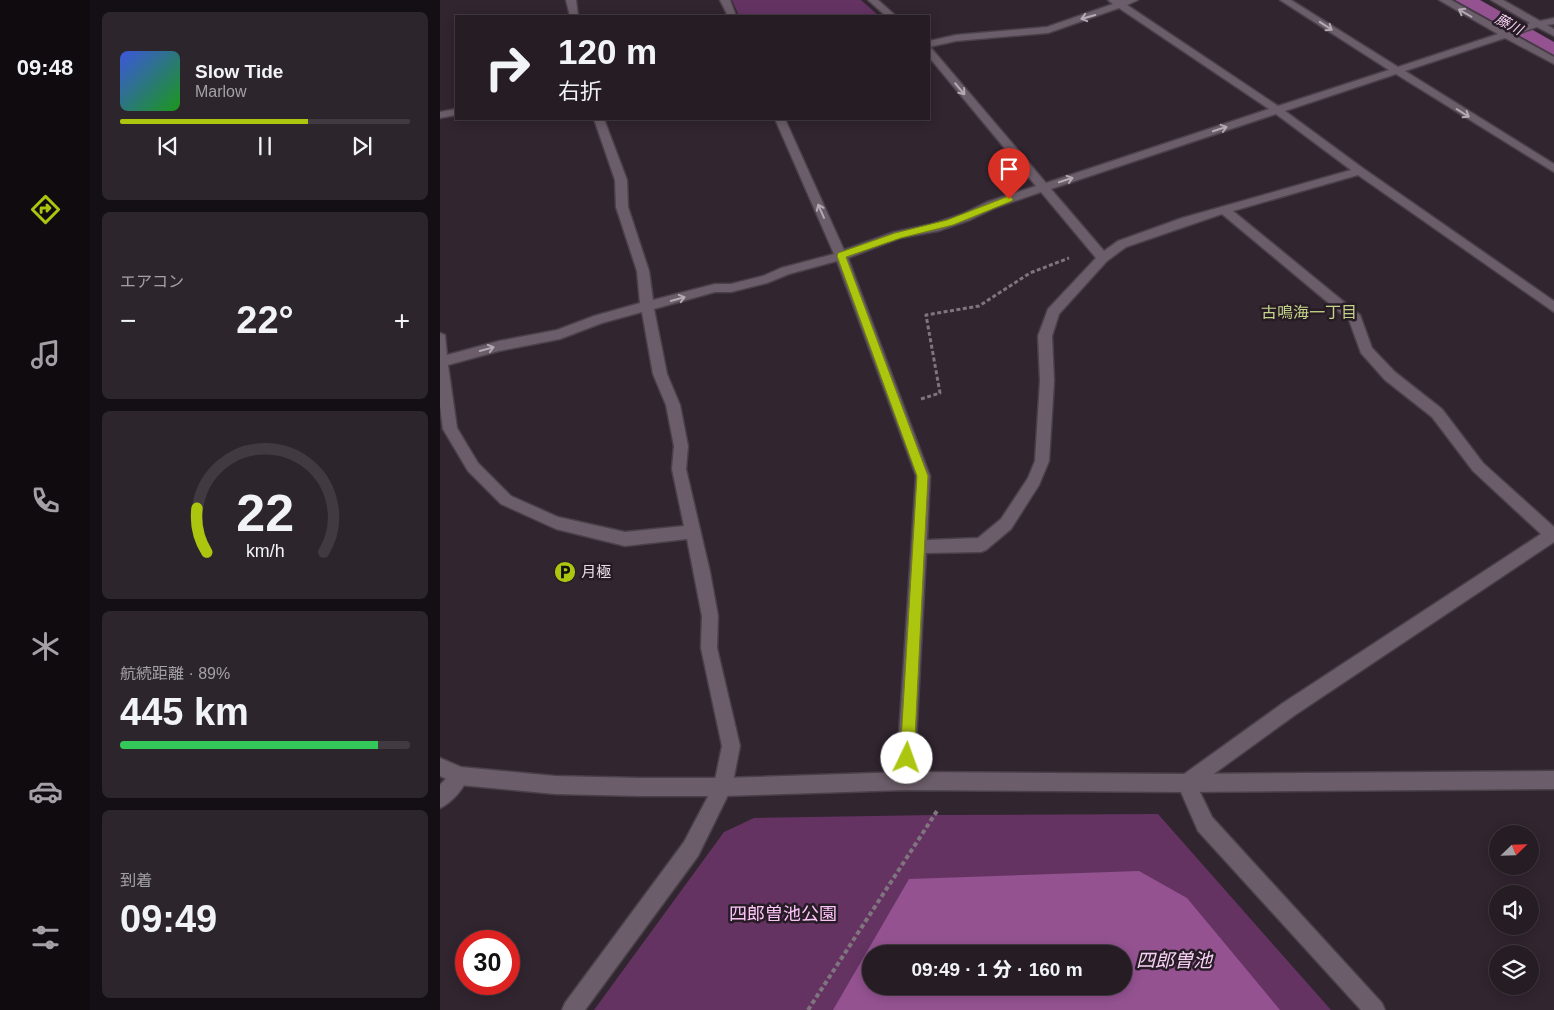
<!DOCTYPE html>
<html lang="ja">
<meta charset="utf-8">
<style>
:root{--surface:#251c24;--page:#2d252c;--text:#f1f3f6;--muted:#a3a1a6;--line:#423a41;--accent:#acc610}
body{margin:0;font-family:Helvetica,"Noto Sans JP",sans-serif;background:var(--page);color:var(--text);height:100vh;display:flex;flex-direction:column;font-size:19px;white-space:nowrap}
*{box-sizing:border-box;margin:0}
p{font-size:16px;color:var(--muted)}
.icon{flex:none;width:28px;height:28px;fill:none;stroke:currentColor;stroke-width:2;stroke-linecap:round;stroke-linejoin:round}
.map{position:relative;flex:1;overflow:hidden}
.sheet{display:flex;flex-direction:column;gap:12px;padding:12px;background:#140f14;width:350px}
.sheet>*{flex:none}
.top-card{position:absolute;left:15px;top:15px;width:475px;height:105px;border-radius:0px;box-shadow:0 2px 12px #0003,0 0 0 1px var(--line);background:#251c24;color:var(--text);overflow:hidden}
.needle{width:32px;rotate:67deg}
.buttons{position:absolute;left:1049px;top:825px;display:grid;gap:10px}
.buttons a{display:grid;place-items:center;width:50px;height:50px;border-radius:50%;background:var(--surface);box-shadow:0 2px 12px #0003,0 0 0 1px var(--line);font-size:25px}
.speed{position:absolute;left:15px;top:930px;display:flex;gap:10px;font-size:25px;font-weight:700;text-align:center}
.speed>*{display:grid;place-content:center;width:65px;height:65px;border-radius:50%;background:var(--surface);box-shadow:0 2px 12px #0003,0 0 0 1px var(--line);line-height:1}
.speed .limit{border:8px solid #d22;background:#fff;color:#111}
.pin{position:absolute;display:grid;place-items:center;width:42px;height:42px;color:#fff;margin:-51px -21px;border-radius:50% 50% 50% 0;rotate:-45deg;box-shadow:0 0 5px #0007}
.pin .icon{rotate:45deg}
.me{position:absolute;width:55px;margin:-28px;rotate:3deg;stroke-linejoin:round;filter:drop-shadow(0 0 4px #0008)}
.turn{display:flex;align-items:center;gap:18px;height:105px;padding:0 20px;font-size:22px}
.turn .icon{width:65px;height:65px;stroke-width:2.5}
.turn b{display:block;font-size:35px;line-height:42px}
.big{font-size:38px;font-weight:800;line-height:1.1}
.sheet .card{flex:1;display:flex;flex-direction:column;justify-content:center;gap:8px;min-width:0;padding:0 18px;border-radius:8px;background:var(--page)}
.sheet .dial{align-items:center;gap:0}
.dial svg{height:130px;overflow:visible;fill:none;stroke:var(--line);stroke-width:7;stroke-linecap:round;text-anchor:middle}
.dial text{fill:var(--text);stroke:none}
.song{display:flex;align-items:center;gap:15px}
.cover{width:60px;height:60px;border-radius:8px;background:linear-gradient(135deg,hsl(230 70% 55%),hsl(120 70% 35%))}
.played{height:5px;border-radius:2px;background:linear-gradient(90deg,var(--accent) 65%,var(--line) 65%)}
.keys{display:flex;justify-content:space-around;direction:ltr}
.heat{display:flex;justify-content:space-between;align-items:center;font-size:28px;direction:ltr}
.charge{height:8px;border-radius:4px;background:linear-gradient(90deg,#34c759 89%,var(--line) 0)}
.trip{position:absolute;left:422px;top:945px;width:270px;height:50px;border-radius:25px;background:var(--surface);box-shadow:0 2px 12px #0003,0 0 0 1px var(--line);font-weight:800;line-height:50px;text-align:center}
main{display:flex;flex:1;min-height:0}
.dock{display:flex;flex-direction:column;width:90px;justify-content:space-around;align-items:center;background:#0f0b0e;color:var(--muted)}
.dock .icon{width:35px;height:35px}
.dock .selected{color:var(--accent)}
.dock b{font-size:22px;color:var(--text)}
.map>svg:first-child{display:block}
.green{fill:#643362;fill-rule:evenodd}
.water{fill:#945291;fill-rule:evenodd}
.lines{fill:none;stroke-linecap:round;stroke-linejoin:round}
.street-casing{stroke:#4a4049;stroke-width:3}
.secondary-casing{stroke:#4a4049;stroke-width:3}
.path-far1{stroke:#80757f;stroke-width:3;stroke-dasharray:4 2.5;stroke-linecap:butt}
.path{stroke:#80757f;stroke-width:4;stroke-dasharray:4.5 3;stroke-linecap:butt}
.street{fill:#6b5d69;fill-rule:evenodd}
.secondary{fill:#6b5d69;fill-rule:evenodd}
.oneway{stroke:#b5aab4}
.route{fill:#acc610;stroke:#70810a}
.labels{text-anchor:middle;stroke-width:5;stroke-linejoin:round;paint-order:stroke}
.far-water-label{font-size:14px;font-style:italic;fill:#f6d1f3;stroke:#271b26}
.poi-label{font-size:15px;fill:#e7dee6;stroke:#271b26;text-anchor:start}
.neighbourhood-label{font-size:16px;fill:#c4d489;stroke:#271b26}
.near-park-label{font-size:18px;fill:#fbc4f7;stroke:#271b26}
.near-water-label{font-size:19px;font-style:italic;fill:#f6d1f3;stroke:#271b26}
</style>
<main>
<nav class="dock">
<b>09:48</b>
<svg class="icon selected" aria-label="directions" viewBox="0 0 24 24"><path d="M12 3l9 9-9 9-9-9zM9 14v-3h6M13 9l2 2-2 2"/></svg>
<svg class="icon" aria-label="music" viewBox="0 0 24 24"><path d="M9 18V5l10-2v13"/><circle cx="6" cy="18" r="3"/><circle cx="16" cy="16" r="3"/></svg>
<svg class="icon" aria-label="phone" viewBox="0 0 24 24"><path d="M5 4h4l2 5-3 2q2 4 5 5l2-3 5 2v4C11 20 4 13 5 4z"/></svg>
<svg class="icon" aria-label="climate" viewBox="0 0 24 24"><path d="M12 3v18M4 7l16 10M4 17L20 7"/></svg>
<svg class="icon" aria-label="car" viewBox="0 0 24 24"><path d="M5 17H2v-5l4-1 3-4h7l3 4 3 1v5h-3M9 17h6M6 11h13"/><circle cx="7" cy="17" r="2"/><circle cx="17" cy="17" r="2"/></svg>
<svg class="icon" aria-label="filters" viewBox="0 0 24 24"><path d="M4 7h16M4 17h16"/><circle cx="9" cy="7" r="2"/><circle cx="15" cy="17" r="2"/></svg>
</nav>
<section class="sheet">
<div class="card">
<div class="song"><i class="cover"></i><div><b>Slow Tide</b><p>Marlow</p></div></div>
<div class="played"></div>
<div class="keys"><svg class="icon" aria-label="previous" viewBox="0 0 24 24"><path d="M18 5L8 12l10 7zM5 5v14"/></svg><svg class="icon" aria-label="pause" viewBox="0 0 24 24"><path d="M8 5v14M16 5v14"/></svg><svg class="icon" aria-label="next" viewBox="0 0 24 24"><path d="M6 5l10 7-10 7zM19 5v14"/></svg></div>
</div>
<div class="card"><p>エアコン</p>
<div class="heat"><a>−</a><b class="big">22°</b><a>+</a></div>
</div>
<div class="card dial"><svg viewBox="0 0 100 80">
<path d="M14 69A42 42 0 1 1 86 69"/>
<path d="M14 69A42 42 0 0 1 8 42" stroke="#acc610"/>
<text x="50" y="56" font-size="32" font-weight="700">22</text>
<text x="50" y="72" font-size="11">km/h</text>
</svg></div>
<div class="card"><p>航続距離 · 89%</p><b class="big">445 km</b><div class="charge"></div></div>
<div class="card"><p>到着</p><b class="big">09:49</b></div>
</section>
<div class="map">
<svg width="1114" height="1010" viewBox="0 0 1114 1010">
<rect width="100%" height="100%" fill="#312530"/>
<path class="green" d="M292 0H421L439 16H299Z
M718 814 891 1010H154L284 832 314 818 496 815ZM431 954H684V986H431Z"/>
<path class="water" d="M1015 0H1040L1114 42V55Z
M699 871 747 898 840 1010H393L469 879ZM431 954H684V986H431Z"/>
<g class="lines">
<g class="street-casing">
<path id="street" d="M126 0H136L138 16H130Z
M280 0H290L296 16H288Z
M428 0H438L456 16H446Z
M668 0H698L687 5 838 106 949 70 840 0H851L958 67 1058 34 999 0H1011L1067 31 1090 23 1051 0H1063L1100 21 1114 18V24L1107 25 1114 29V36L1097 27 1074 35 1114 57V64L1065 38 965 71 1114 164V172L956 74 845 111 924 169 1114 301V312L918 175 793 211 920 315 932 348 955 372 1002 409 1043 463 1114 527V542L855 715 757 786 772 817 942 1003 945 1010H921L758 831 737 783 740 777 843 703 1101 534 1033 471 992 417 945 380 921 353 909 320 782 214 686 247 667 261 619 314 612 336 614 381 609 461 599 485 571 529 546 550 541 552 486 553 474 781 471 787 465 790 459 787 456 781 476 476 397 261 349 274 327 283 291 292H275L214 309 227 374 240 405 248 446 246 469 270 572 278 616 277 648 300 746 292 787 258 856 145 1010H122L125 1003 244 842 274 785 282 746 261 648 262 616 247 539 185 546 116 529 61 504 28 471 3 429 0 406V333L5 335 7 355 59 341 117 330 154 316 200 303 197 271 176 207 175 180 154 119H164L187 180 188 207 209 271 213 300 275 284H291L323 276 341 268 394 254 335 119H345L404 250 454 232 492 224 522 214 547 202 596 186 489 57V48L492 49 606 183 829 109 679 8 608 33 516 41 489 47V41L516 35 607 27 673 4ZM836 114 911 170 742 218 678 241 664 251 611 189ZM601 192 656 258 608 309 598 336 600 381 595 461 588 478 561 519 538 538 487 540 490 476 408 258 460 238 498 231 530 220 555 208ZM202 312 213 374 226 405 234 446 232 469 244 526 185 532 118 517 71 496 38 463 17 428 8 365 59 351 120 339 162 323Z
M16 109V115L0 118V112Z
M20 767 26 770 29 776C24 788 12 803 0 808V785L14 770Z"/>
</g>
<g class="secondary-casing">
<path id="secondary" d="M0 758 21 767 115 776 200 778H283L465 772 746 774 1114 771V789L746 792 465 790 283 796H200L115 794 20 785 0 776Z"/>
</g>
<path class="path-far1" d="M481 399 500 393 486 315 539 306 590 273 629 258"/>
<path class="path" d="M368 1010 497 811"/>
<use href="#street" class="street"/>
<use href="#secondary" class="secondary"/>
</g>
<defs><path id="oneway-shaft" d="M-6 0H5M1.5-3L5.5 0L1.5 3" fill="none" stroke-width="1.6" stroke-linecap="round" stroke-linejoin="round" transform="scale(1.25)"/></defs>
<g class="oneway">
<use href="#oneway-shaft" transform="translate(1025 13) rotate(-150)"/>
<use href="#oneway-shaft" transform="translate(648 17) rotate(164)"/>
<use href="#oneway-shaft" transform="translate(886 26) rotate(33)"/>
<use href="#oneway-shaft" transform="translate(520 89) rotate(50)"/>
<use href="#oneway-shaft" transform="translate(1023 113) rotate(32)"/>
<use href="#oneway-shaft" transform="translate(780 129) rotate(-18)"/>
<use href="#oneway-shaft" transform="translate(626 180) rotate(-18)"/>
<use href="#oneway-shaft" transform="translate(381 211) rotate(-114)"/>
<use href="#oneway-shaft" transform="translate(238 299) rotate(-16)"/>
<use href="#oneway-shaft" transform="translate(47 349) rotate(-15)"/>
</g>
<path class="route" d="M569 196 573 199 572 201 513 225 461 238 406 257 488 476 474 758 472 763 467 765 462 763 460 758 477 476 397 256 398 253 455 233 507 220Z"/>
<defs>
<g id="parking-disc" transform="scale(1.125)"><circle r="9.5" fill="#acc610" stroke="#271b26"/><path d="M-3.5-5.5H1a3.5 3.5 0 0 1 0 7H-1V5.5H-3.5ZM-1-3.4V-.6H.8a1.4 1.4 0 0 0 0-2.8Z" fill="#111"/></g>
</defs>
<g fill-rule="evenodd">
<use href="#parking-disc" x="125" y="572"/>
</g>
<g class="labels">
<g class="far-water-label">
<text transform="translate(1069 24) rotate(28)" y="5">藤川</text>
</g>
<g class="poi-label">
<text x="141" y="577">月極</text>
</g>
<g class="neighbourhood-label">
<text x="869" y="318">古鳴海一丁目</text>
</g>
<g class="near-park-label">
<text x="343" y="920">四郎曽池公園</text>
</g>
<g class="near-water-label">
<text x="734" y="967">四郎曽池</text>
</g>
</g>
</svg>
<div class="buttons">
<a><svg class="needle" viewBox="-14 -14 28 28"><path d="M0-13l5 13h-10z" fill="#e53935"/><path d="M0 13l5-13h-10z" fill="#a3a1a6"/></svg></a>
<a><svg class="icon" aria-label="sound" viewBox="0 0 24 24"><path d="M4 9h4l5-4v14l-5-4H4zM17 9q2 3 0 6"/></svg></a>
<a><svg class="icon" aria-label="layers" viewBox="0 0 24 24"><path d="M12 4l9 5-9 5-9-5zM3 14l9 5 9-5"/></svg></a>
</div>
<div class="speed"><div class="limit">30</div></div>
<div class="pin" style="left:569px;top:199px;background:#d93025"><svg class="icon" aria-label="arrive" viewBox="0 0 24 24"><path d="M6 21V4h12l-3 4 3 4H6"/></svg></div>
<svg class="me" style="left:467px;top:758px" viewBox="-20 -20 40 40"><circle r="19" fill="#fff"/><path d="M0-13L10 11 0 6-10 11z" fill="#acc610"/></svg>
<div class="trip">09:49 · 1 分 · 160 m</div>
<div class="top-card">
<div class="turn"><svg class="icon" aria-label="right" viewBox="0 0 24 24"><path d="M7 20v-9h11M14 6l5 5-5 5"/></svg><div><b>120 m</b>右折</div></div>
</div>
</div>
</main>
